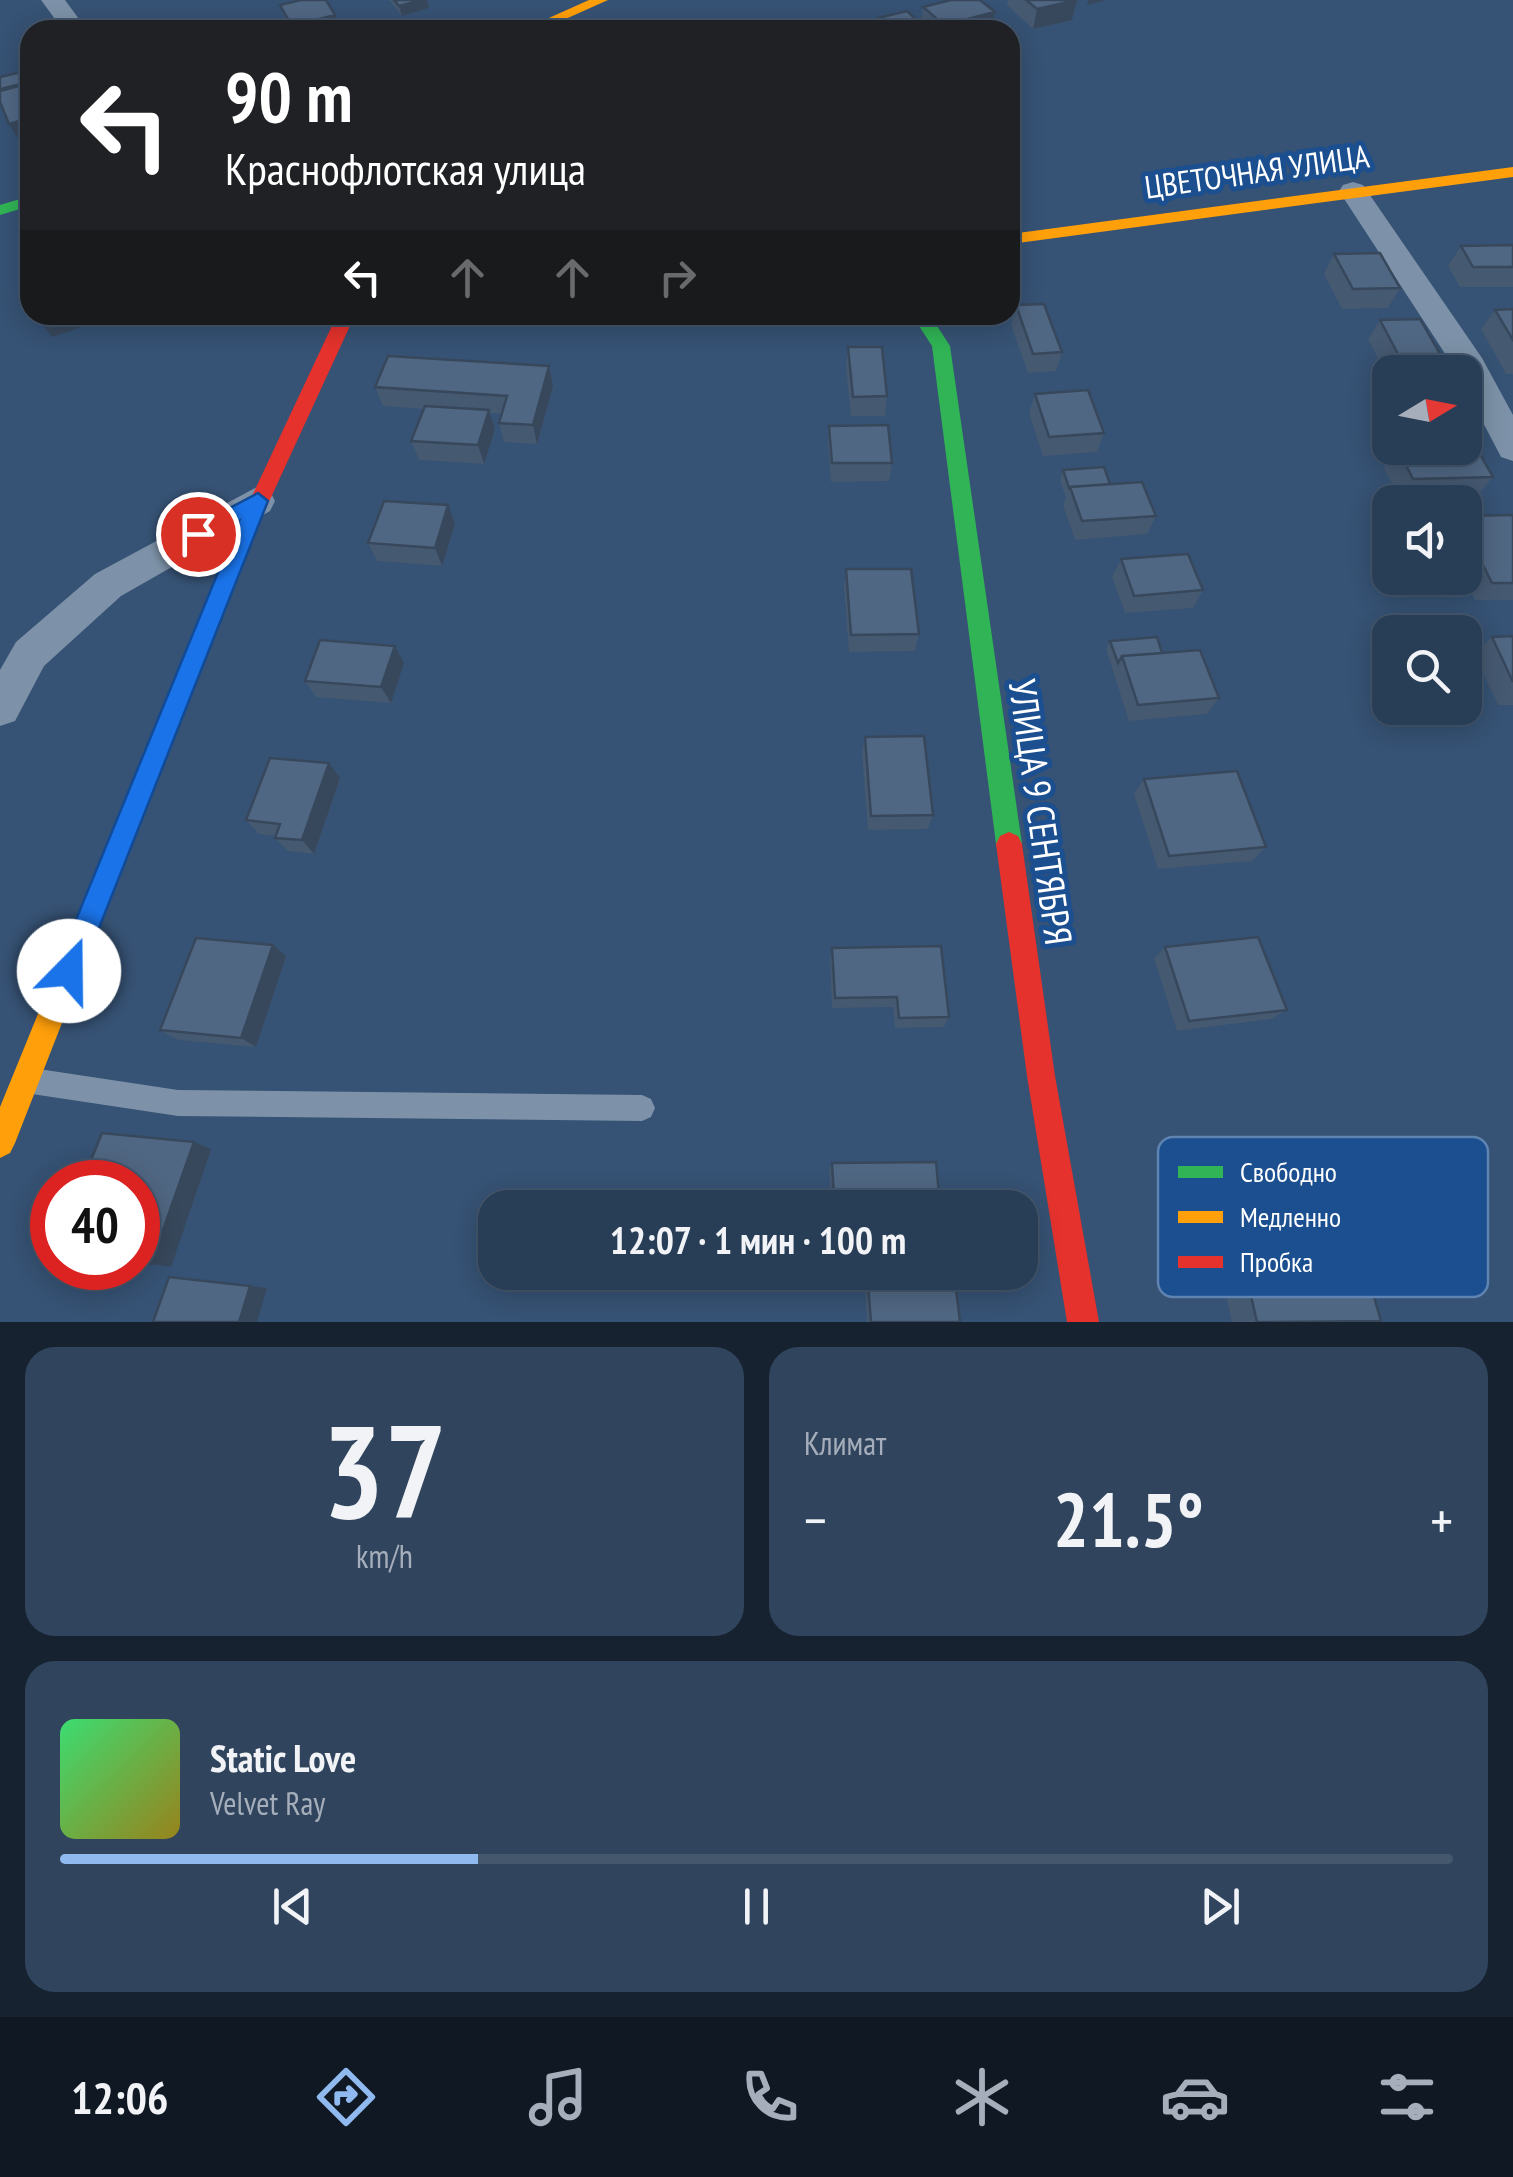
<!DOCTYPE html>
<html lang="ru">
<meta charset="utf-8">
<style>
:root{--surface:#283e57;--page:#30455d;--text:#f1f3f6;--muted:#a5aeba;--line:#44576d;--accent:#90b9f0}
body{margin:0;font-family:"PT Sans Narrow",sans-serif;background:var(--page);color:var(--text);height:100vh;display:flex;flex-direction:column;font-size:38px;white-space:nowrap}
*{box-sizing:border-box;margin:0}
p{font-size:32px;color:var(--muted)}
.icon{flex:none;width:55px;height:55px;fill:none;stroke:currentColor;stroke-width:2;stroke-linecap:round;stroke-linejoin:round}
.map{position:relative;height:1322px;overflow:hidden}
.panel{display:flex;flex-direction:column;gap:25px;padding:25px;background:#162230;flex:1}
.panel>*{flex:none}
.guide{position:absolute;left:20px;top:20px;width:1000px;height:305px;border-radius:30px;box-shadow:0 5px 25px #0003,0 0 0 2px var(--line);background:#202124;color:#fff;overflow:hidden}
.needle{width:65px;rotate:80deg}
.buttons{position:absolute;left:1372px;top:355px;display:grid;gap:20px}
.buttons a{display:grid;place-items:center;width:110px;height:110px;border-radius:20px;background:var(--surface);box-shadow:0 5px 25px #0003,0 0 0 2px var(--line);font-size:50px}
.speed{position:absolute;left:30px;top:1160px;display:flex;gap:20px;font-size:50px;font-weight:700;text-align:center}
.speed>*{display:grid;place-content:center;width:130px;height:130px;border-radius:50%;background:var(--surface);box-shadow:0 5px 25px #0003,0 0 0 2px var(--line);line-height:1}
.speed .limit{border:15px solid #d22;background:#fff;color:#111}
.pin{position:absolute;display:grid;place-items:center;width:85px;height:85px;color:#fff;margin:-42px;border:5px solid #fff;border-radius:50%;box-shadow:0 2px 10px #0007}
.me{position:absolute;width:110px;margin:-55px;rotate:22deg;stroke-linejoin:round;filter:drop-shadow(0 0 8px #0008)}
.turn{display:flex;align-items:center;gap:35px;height:210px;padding:0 40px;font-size:45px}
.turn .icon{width:130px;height:130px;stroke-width:2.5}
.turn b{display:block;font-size:70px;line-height:85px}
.lanes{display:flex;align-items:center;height:95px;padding:0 40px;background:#0003;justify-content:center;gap:50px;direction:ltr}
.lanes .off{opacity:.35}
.big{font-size:75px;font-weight:700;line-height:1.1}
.panel .card{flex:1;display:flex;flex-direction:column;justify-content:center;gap:15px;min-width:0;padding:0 35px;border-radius:30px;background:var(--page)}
.panel .dial{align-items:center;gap:0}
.dial b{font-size:130px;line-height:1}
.song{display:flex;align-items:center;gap:30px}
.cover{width:120px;height:120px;border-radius:15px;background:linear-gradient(135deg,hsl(140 70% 55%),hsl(50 70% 35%))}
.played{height:10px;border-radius:5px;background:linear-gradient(90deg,var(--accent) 30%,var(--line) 30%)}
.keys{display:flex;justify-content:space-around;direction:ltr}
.heat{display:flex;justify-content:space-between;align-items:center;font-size:55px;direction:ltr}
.panel .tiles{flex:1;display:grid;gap:25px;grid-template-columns:1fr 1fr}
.card:last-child{grid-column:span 2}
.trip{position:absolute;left:478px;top:1190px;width:560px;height:100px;border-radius:30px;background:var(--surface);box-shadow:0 5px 25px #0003,0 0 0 2px var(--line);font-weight:700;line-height:100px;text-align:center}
.tabs{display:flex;height:160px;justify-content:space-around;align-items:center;background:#101923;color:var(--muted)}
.tabs .icon{width:70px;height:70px}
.tabs .active{color:var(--accent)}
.tabs b{font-size:45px;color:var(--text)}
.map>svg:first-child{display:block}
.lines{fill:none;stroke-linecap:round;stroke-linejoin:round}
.lane{fill:#7d92a8;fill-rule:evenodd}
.street{fill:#7d92a8;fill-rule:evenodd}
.fast{fill:#30b455;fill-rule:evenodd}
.slow{fill:#ff9f0a;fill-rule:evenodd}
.jam{fill:#e5322d;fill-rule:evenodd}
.wall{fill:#455971}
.shaded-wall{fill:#38485c}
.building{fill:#506783;stroke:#38485c;stroke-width:2.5}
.route{fill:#1a73e8;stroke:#114b97;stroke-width:2.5}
.labels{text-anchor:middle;stroke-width:10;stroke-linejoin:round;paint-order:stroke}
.far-street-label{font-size:32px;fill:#fff;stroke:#1b4f8f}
.street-label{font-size:38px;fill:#fff;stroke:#1b4f8f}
.key{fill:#1b4f8f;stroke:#5f84b1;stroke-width:2.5}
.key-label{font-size:28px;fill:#fff}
</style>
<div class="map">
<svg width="1513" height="1322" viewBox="0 0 1513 1322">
<rect width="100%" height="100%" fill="#365274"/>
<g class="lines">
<path class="lane" d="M32 1068 178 1090 642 1095 651 1099 655 1108 651 1117 642 1121 178 1116 32 1094 23 1090 19 1081 23 1072Z"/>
<path class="street" d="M41 0H65L87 30H63Z
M1353 182 1363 185 1482 358 1513 415V461L1501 457 1465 388V372H1457L1339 191 1343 185Z
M257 487 270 491 275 501 270 511 121 596 44 666 15 721 0 726V670L16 642 95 574Z"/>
<path class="fast" d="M30 196V206L0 215V205Z
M912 315H930L950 346 1022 844 1018 852 1009 856 1000 852 996 844 932 346Z"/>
<path class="slow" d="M589 0H608L541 30H522Z
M1513 167V177L1010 244V234Z
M240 535 250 543 15 1143 10 1153 0 1158V1107L230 543Z"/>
<path class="jam" d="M337 315H355L250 543 240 551 233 549 230 543Z
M1009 832 1018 836 1022 844 1055 1076 1099 1322H1067L1027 1076 996 844 1000 836Z"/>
</g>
<path class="wall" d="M389 0H427L429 8 402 16Z
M1008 0H1077L1072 20 1033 29 1007 5Z
M280 5 340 30H290Z
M923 7 995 12 991 30H868V26L878 24V18L921 24Z
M1461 246 1513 267V287H1460L1448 266Z
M1334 254 1400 288 1388 308 1342 309 1324 274Z
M1016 305 1062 352 1056 371 1028 373 1011 325Z
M1513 309V374H1506L1481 329 1495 310Z
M1380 320 1440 354 1427 372H1390L1386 374 1368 339Z
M848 347 887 396 885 416H851L846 367Z
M549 366 553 386 537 444 504 442 499 423 501 414 490 413 495 429 484 464 419 460 411 441 423 409 383 406 375 387Z
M1035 394 1104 433 1097 452 1043 456 1029 413Z
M1390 419V448H1465L1493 477 1477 496 1399 498 1384 468 1392 457 1380 433Z
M829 426 892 463 889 481 831 482 828 445Z
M1063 470 1110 484 1156 516 1147 534 1075 540 1063 505 1066 498 1060 480Z
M1513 515V600H1475L1464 578 1465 516Z
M455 524 442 566 377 561 368 543Z
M1121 559 1203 590 1193 608 1125 613 1112 577Z
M846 569 919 634 915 651 849 652 844 587Z
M1513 636V705H1498L1474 654 1492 637Z
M1110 641 1162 653 1219 698 1207 714 1129 721 1106 649Z
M395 646 404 663 391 703 316 697 305 681Z
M865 737 933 815 928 829 868 830 862 753Z
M340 778 314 854 288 851 275 838V836L259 834 246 820Z
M1144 779 1266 847 1252 861 1158 869 1134 794Z
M273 945 286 956 256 1047 178 1040 160 1030Z
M1165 947 1287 1010 1271 1019 1177 1031 1154 958Z
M832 948 949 1017 944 1027 895 1028 893 1007 832 1008 830 959Z
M832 1163 939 1194 933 1199 831 1201 829 1169Z
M1228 1196 1416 1276 1369 1278 1343 1322H1232L1206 1203Z
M864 1272H954L960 1322H867Z"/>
<path class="shaded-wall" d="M421 0H427L429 8 402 16 399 6Z
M1077 0 1072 20 1033 29 1037 9Z
M1088 0H1106L1087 5Z
M995 12 991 30H944V25Z
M335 15 340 30H294L292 26Z
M30 118V141L21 144 9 124Z
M46 315H100L102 320 52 337 38 318Z
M549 366 553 386 537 444 533 425Z
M489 410 495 429 484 464 478 445Z
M448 505 455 524 442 566 435 548Z
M395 646 404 663 391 703 381 687Z
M329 763 340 778 314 854 302 840Z
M273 945 286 956 256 1047 241 1038Z
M194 1142 211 1149 171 1267 151 1264Z
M250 1286 267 1288 257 1322H239Z"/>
<path class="building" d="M301 0H326L335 15 292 26 280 5Z
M394 0H421L399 6Z
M951 0H980L995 12 944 25 923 7Z
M1026 0H1077L1037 9Z
M907 11 927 30H872L868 26 883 23 878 18Z
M220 21 226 30H185Z
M842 22 851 30H815Z
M30 70V82L0 89V77Z
M30 83V118L9 124 0 102V91Z
M1513 245V267H1473L1461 246Z
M1380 253 1400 288 1353 289 1334 254Z
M1044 304 1062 352 1033 354 1016 305Z
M1513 309V340L1495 310Z
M1420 319 1440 354H1398L1380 320Z
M848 347H882L887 396 853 397Z
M388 356 549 366 533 425 499 423 507 396 375 387Z
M1088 390 1104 433 1049 437 1035 394Z
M425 406 489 410 478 445 411 441Z
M888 425 892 463H832L829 426Z
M1465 428 1493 477 1413 479 1398 449 1465 448Z
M1104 467 1110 484 1070 487 1069 488 1063 470Z
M1142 482 1156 516 1082 521 1070 487Z
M384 501 448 505 435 548 368 543Z
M1513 515V583H1492L1465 529V516Z
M1188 554 1203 590 1134 596 1121 559Z
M846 569H911L919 634 851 635Z
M1513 636V682L1492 637Z
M1157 637 1162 653 1122 656 1118 663 1110 641Z
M320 640 395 646 381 687 305 681Z
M1200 650 1219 698 1138 705 1122 656Z
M924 736 933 815 871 816 865 737Z
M270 758 329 763 302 840 275 838 280 824 246 820Z
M1237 771 1266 847 1169 856 1144 779Z
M1258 937 1287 1010 1189 1021 1165 947Z
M196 938 273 945 241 1038 160 1030Z
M941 946 949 1017 899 1018 897 997 835 998 832 948Z
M102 1133 194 1142 151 1264 138 1263V1182H82Z
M936 1162 939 1194 834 1196 832 1163Z
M1344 1194 1381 1321 1257 1322 1228 1196Z
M867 1272H954L960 1322H871Z
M169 1277 250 1286 239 1322H153Z"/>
<path class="route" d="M258 493 268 501 82 971 78 981 69 985 59 981 55 971 239 521 198 543 187 534 190 529Z"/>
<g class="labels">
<g class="far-street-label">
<text transform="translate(1257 172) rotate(-8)" y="11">ЦВЕТОЧНАЯ УЛИЦА</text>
</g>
<g class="street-label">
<text transform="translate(1040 812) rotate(82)" y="13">УЛИЦА 9 СЕНТЯБРЯ</text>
</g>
</g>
<rect x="1158" y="1137" width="330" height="160" rx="15" class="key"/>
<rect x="1178" y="1166" width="45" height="12" fill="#30b455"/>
<rect x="1178" y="1211" width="45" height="12" fill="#ff9f0a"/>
<rect x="1178" y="1256" width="45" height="12" fill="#e5322d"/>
<g class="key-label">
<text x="1240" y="1182">Свободно</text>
<text x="1240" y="1227">Медленно</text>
<text x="1240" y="1272">Пробка</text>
</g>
</svg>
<div class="buttons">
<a><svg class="needle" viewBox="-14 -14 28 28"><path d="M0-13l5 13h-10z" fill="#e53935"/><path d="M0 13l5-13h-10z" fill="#a5aeba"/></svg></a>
<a><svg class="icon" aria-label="sound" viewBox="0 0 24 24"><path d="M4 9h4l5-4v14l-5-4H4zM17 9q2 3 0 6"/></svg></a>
<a><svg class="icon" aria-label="search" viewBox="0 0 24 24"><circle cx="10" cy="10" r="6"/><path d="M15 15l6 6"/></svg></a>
</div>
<div class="speed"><div class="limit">40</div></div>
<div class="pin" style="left:198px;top:534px;background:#d93025"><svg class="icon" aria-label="arrive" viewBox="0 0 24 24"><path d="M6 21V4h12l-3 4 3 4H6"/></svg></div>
<svg class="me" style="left:69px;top:971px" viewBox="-20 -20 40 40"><circle r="19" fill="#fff"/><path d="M0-13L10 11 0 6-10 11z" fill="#1a73e8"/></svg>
<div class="trip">12:07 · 1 мин · 100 m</div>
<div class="guide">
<div class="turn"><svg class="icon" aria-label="left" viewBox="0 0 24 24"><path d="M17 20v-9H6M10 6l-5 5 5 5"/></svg><div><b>90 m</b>Краснофлотская улица</div></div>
<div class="lanes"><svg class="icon" aria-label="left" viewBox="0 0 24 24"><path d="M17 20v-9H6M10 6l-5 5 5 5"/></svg><svg class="icon off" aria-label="ahead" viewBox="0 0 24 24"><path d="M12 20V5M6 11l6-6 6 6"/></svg><svg class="icon off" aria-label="ahead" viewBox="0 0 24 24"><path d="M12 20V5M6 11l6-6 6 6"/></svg><svg class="icon off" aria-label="right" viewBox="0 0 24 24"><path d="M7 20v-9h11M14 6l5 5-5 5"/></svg></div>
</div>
</div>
<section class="panel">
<div class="tiles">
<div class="card dial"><b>37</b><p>km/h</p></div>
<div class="card"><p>Климат</p>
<div class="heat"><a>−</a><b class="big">21.5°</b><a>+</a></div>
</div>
<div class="card">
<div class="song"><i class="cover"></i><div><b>Static Love</b><p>Velvet Ray</p></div></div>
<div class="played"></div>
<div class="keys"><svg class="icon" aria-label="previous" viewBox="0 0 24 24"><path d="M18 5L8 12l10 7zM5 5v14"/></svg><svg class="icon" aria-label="pause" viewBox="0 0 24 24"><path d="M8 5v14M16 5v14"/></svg><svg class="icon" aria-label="next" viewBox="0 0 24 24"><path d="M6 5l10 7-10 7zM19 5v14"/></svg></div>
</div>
</div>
</section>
<nav class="tabs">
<b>12:06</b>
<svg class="icon active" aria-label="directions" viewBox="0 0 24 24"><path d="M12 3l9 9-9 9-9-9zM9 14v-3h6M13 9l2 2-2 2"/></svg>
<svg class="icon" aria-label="music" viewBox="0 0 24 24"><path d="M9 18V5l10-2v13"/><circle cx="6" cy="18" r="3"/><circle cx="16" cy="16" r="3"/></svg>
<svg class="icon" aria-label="phone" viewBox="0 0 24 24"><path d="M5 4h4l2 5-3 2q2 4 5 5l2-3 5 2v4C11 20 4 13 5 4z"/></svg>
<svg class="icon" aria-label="climate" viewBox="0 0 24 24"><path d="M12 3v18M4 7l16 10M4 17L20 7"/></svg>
<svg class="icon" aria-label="car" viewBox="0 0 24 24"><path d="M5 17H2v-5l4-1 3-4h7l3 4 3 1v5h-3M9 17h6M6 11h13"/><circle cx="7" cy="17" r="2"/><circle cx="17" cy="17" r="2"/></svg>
<svg class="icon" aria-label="filters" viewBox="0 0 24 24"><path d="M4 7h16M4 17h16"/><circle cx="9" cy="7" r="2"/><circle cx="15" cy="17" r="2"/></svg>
</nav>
